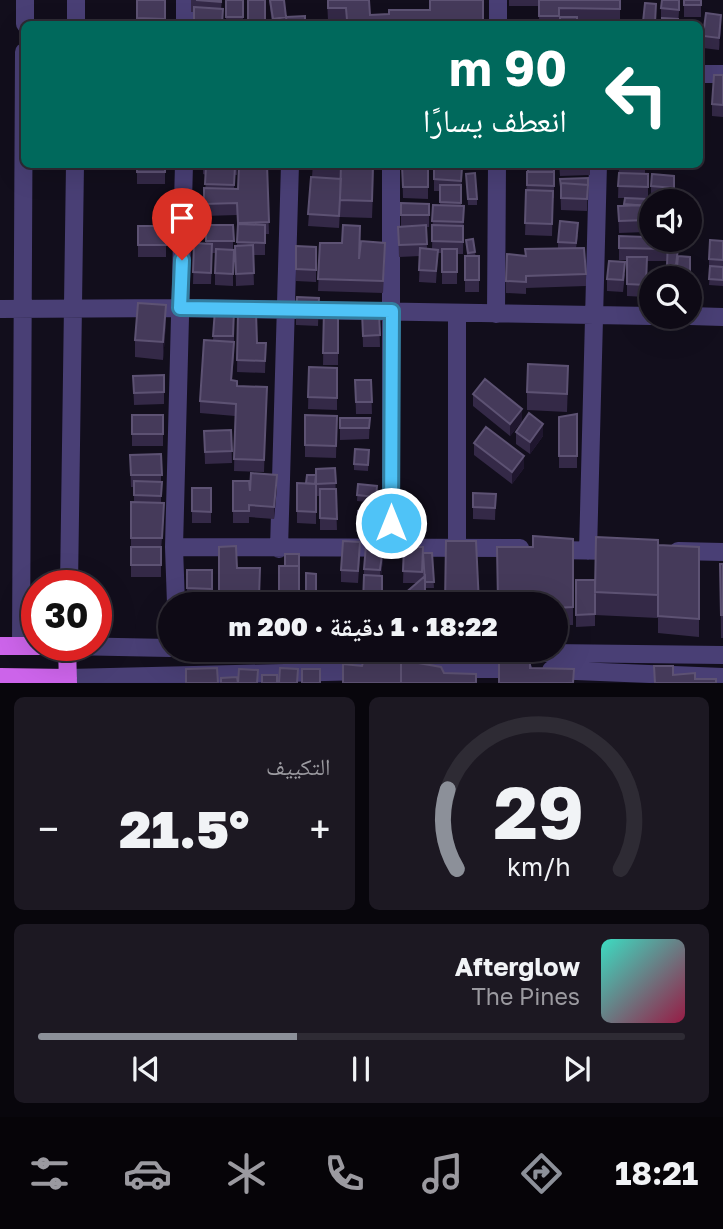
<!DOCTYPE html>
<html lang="ar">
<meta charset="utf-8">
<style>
:root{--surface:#0e0a15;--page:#1c1822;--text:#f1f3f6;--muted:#9b9aa0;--line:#2e2b34;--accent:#8c9099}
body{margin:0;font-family:"Golos Text","Noto Naskh Arabic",sans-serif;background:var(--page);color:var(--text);direction:rtl;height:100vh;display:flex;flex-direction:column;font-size:26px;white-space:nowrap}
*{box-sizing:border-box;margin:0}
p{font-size:23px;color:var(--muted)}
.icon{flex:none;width:38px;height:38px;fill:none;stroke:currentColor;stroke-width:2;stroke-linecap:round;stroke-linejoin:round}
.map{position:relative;height:683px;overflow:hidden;direction:ltr}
.details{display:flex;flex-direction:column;gap:14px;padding:14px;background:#08060c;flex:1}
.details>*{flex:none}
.top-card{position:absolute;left:21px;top:21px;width:682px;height:147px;border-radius:10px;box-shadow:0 7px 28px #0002,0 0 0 2px var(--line);direction:rtl;background:#00695c;color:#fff;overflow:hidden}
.controls{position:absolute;left:639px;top:189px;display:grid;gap:14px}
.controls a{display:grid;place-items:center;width:63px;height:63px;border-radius:50%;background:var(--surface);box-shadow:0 7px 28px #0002,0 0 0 2px var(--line);font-size:35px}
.speed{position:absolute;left:21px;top:570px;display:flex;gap:14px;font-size:35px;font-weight:700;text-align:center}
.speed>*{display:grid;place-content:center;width:91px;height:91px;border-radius:50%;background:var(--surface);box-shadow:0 7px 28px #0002,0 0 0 2px var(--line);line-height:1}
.speed .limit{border:10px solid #d22;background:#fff;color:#111}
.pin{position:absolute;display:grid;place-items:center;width:60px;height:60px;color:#fff;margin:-72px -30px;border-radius:50% 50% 50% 0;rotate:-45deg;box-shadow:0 0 7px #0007}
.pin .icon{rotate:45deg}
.me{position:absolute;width:77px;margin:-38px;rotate:0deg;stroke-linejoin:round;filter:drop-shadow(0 0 5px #0008)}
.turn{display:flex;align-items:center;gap:24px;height:147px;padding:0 21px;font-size:32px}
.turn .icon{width:91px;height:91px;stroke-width:2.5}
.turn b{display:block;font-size:49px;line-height:60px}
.big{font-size:52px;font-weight:800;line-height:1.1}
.details .card{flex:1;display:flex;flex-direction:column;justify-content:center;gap:10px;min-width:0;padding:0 24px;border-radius:10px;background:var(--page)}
.details .dial{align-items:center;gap:0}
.dial svg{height:182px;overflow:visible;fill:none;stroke:var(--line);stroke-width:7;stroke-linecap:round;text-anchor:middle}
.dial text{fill:var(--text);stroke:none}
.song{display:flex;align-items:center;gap:21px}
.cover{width:84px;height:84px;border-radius:10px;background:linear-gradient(135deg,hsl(170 70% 55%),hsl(340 70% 35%))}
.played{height:7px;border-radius:4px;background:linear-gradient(90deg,var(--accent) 40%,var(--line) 40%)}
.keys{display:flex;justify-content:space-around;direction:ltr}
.heat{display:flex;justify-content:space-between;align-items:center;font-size:38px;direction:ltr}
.details .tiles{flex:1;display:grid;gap:14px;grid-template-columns:1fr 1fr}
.card:last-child{grid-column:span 2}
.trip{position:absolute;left:158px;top:592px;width:410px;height:70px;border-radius:35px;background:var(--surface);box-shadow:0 7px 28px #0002,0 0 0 2px var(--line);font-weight:800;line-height:70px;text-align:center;direction:rtl}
.menu{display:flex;height:112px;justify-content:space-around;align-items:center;background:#060408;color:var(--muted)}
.menu .icon{width:49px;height:49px}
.menu .current{color:var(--accent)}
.menu b{font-size:32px;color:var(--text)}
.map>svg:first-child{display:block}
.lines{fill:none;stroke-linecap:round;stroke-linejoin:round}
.minor{stroke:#493f75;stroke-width:18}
.major{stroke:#cc64ea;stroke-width:18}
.wall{fill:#342947}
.shaded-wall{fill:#1f162e}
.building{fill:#453a5a;stroke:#5d5273;stroke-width:2}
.route-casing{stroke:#337fa1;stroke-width:18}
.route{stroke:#4fc3f7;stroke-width:12}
</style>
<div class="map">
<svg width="723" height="683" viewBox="0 0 723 683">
<rect width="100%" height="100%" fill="#120e1c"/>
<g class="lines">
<path class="minor" d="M185 0V24
M25 24V0
M76 24V0
M498 24V0
M700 74H723
M0 309 180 308 651 316
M496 314 497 164
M690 316 723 317
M457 546V313
M174 547 520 548
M279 549 290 164
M391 550V164
M552 550 618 551
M588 551 598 164
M678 551 723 552
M69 586 75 164
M176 604 174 547 184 164
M21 646 24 52
M67 646 170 648
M230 649 723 655
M418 669H523
M551 670 723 677
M68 678 366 671"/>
<path class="major" d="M0 646H67L68 683
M0 677 68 678"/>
</g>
<path class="wall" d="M137 0H165V24H137Z
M191 0H222L221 9H223V24H194V12H191Z
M226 0H243V24H226Z
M248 0H265V24H248Z
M269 0H284L286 17 305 24H272Z
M327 0H369L370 15 483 24 328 20Z
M509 0H620V21L559 20V24H539V6H509Z
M680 0 678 24 661 20V8Z
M684 0H701V17H684Z
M721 27 719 50 703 48V36Z
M723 75V117L712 116V104Z
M165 164V184H137V172Z
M203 164H237V175H235L234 189H238L267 164 269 234H265V255H253L254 285 236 286 235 246H237V215L204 216 206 175 203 174Z
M313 164H340V179L341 164H374L372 218 340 217V210L339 228 308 226Z
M434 164H462L461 206H464L463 254H457V284H442V253H438L436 283 419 282 420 256 399 257 398 227H401V203L429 204V227H426L427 248 432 249 433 205 440 206V191H434Z
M559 164H590V175L560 176Z
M619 164H645V173H621L648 174V199H637H647L646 226 679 240 676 271H667V253V261H647L646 297 627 296V260H619V236L646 237V232L619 233 618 206 624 205 625 198H618Z
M554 165V198H553L552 236 525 235 527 172Z
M402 166H428V199L403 198Z
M466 174 477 199V205H468Z
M588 178 587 211 561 210 560 179Z
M651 186 674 188V200L651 198Z
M206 225H233V286L215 285V253H212L211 284H193L194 243 206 244Z
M138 226H166V257H138Z
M578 235 576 248 586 274V286L526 288V294L506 293V281L525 256 558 248V242Z
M466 240 475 252 479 280V292H465V256H467Z
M723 241V286L709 285 710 271H709V259Z
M320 243H342L360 254 385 255 383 293 318 291Z
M296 246 316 247V282L296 281Z
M625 274 623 292 607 291V279Z
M319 298 318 326 296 325V313Z
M215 310H234V354L232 380 237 386 267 387 264 472 234 471 235 416 200 413V401L213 340Z
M324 310H338V365H323Z
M238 312 257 343H266L265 373 237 372Z
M362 312H379L380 347H363Z
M166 323 163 360 135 357V340Z
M309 367 337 368V410L308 409Z
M164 375V404L134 405 133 376Z
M355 380H371L372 414H356Z
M568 383 567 412 527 410V392Z
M473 394 522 421 510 436 473 406Z
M577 414V468H559V417Z
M132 415H163V446H132Z
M305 415 337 416 336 458 305 457Z
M340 418H370L369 439 340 440Z
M231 430 232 463 205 464 204 431Z
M516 432 543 436 530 454 516 444Z
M474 443 524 468 512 484 474 455Z
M369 450 368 471 354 470V464Z
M161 454V503L164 515 161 550V577H131V502H134V487H131L130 455Z
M335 468 337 530H320V496H316V524L297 523V483H306Z
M233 481 250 491 277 487 274 519 249 517V523H233Z
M358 484 377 486 376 503 357 501Z
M192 488H211V523H192Z
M473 493 496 494 495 520 473 519Z
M358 511 376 512 375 523 358 522Z
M573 539V625H555V604H498L497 547H533Z
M658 545 699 547V637L658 633V587V618L595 615V626L576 627V580H595Z
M219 547 237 568H260L259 604H219Z
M404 547 423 553H432L434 588H425L416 583H403Z
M299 554V604H279V566H285Z
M360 554 358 583 341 582V570Z
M383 559 381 576 382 604H363L364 569Z
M720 564H723V638H721Z
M187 570H212V601L187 600Z
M306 573 316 574V604H306Z"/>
<path class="shaded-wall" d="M721 15V27L719 50V38Z
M166 305V323L163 360V342Z
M522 409V421L510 436V424Z
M543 424V436L530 454V442Z
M524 456V468L512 484V472Z
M277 475V487L274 519V507Z
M383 547V559L380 582V570Z"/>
<path class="building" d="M137 0H165V19L137 18Z
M196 0H221V2Z
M226 0H243V17H226Z
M248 0H265V21H248Z
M270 0H284L286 17 305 16V24H287L286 17 273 19Z
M328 0H369L370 15 389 14V10H430V0H483V24H328V22L347 20 346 8H328Z
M539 0H620V9L559 8V16H539Z
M662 0H679V10L661 8Z
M684 0H701V5H684Z
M645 3 656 4 655 23 643 22Z
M194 7 223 9 222 24 194 23Z
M706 13 721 15 719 38 703 36Z
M560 17H577V24H560Z
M662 18 678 19V24H662Z
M686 21 692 22 691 24H685Z
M714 75H723V105L712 104Z
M137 164H165V172H137Z
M239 164H267L269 222 238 223 237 203 204 204V188L238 189Z
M313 164H340V168L313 167Z
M341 164H373L372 201 340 200Z
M434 164H462L443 166 462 168 461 181 434 179Z
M528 165H554V172H528Z
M206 166 235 167 234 185 205 184Z
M402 166H428V187H403Z
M527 172H554V186L527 185Z
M475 173 477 199H468L466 174Z
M619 173 648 174V187L618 186Z
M652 174 674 176V188L651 186Z
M311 177 341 179 339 216 308 214Z
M588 178V186V185L561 183V187L560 179Z
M561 183 588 185 587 199 561 198Z
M440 185H461V203L440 202Z
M526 190 553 191 552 224 525 223Z
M625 198 647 199V206L624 204Z
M401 203 429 204V215H401Z
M433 205 464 206 463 222 432 221Z
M646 205V220L619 221 618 206Z
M560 221 578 223 576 243 558 242Z
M238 224 265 225V243L237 242Z
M206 225H233L234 241H206Z
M343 225 360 226 359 259 361 241 385 243 383 281 318 279 320 243H342Z
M426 225 427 244 399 245 398 227Z
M432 225 463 226V242L432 241Z
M138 226H166V245H138Z
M645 226H651V240H668L667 249 619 248V236L646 237Z
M473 239 475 252 468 253 466 240Z
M668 240H679L676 265H667Z
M710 240 723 241V260L709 259Z
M194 243 212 244 211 273 193 272Z
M253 245 254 273 236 274 235 246Z
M296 246 316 247V270L296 269Z
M420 248 438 250 436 271 419 270Z
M584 248 586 274 526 276V282L506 281 507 254 526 256 525 249Z
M216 249 234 250 233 274 215 273Z
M442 249H457V272H442Z
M465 256H479V280H465Z
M678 256 690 257V281V278H676Z
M627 257H647L646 285 627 284Z
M609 261 625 262 623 280 607 279Z
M710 266 723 267V280L709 279Z
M297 297 319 298 318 314 296 313Z
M138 303 166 305 163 342 135 340Z
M215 310H234L233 336H213Z
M324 310H338V353H323Z
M238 312H256L257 343H266L265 361 237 360Z
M362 312H379L380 335 363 336Z
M204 340 234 342 231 380 237 381V386L267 387 264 460 234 459 236 404 200 401Z
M528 364 568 366 567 394 527 392Z
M309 367 337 368V398L308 397Z
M164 375V392L134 393 133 376Z
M485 379 522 409 510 424 473 394Z
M355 380H371L372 402H356Z
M529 413 543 424 530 442 516 432Z
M577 414V456H559V417Z
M132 415H163V434H132Z
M305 415 337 416 336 446 305 445Z
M340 418H370L369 428H340Z
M486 427 524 456 512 472 474 443Z
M231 430 232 451 205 452 204 431Z
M355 449 369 450 368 465 354 464Z
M161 454 162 475H131L130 455Z
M335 468 336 483 316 484V469Z
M251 473 277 475 274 507 249 505V511H233V481H249L250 491Z
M307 475H316L315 484 306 483Z
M134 481 162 482 161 496 134 495Z
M297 483 316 484V512L297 511Z
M358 484 377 486 376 497 357 495Z
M192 488H211V512L192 511Z
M320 489H336L337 519 320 518Z
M473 493 496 494 495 508 473 507Z
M131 502 164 503 162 538H131Z
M358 511 376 512 375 517 358 516Z
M533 536 573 539V607L555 608V604L498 602 497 547H533Z
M596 537 658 540V595L595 592Z
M343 541 360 542 358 571 341 570Z
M446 541H476L479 604H445Z
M366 545 383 547 380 570 364 569Z
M658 545 699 547V619L658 616Z
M236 546 237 568H260L259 597H219V547Z
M131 547H161V565H131Z
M404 547H423L422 572 403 571Z
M423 553H432L434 582H425Z
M285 554H299V569V566H285Z
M720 564H723V615H721Z
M279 566H299V597H279Z
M187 570H212V589L187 588Z
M306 573 316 574V600H306Z
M364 575 382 576V603H363Z
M425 576V604H403V595Z
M576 580H595V614L576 615Z
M365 656 401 663V683H343V664L362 666Z
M530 658V668L574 669 573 683H499V661Z
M401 660 441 667 444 673 476 674V683H401Z
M654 666H673V675L695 673V679H716V683H655Z
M217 668 218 683H186V669Z
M280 668 298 669 297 683H279Z
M239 669 258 670 257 683H238Z
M302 669H320V683H302Z
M262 675H277V683H262Z
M237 677 238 683H221V678Z"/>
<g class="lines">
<g class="route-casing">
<path id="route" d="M182 260 180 308 392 311 391 523"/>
</g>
<use href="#route" class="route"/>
</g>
</svg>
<div class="controls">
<a><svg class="icon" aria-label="sound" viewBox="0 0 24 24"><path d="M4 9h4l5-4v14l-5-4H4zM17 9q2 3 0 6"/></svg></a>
<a><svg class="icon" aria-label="search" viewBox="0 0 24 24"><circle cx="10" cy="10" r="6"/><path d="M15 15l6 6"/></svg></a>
</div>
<div class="speed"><div class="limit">30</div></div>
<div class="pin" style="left:182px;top:260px;background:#d93025"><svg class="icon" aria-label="arrive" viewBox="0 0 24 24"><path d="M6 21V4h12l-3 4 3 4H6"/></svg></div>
<svg class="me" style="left:391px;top:523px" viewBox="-20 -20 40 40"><circle r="17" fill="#4fc3f7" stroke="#fff" stroke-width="3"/><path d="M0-11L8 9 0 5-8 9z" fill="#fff"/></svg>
<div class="trip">18:22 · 1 دقيقة · 200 m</div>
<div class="top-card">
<div class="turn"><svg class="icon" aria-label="left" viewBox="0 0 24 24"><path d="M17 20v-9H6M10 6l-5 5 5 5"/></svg><div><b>90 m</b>انعطف يسارًا</div></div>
</div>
</div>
<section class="details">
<div class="tiles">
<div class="card dial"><svg viewBox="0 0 100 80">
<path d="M14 69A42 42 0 1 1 86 69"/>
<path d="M14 69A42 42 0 0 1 10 34" stroke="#8c9099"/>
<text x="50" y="56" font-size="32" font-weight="700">29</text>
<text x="50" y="72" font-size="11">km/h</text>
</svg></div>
<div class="card"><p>التكييف</p>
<div class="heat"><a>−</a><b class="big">21.5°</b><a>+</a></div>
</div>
<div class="card">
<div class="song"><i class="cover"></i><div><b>Afterglow</b><p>The Pines</p></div></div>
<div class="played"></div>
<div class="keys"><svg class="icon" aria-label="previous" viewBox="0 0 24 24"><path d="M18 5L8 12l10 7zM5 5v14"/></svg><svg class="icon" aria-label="pause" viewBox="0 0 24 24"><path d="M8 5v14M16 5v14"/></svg><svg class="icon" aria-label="next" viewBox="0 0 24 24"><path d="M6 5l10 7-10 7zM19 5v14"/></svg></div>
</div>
</div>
</section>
<nav class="menu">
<b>18:21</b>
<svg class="icon current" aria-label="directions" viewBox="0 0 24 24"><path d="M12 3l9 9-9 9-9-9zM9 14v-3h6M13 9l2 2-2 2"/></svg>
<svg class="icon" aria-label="music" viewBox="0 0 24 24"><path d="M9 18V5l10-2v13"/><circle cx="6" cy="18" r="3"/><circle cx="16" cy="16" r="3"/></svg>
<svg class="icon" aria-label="phone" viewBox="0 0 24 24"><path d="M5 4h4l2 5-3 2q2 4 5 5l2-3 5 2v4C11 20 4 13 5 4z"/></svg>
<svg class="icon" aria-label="climate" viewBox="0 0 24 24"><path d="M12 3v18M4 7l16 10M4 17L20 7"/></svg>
<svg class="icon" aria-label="car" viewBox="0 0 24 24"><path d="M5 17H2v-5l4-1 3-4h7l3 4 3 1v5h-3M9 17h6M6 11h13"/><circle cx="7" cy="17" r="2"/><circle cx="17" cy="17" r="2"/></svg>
<svg class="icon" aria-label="filters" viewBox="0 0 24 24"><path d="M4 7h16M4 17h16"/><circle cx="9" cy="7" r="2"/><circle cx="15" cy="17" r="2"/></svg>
</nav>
